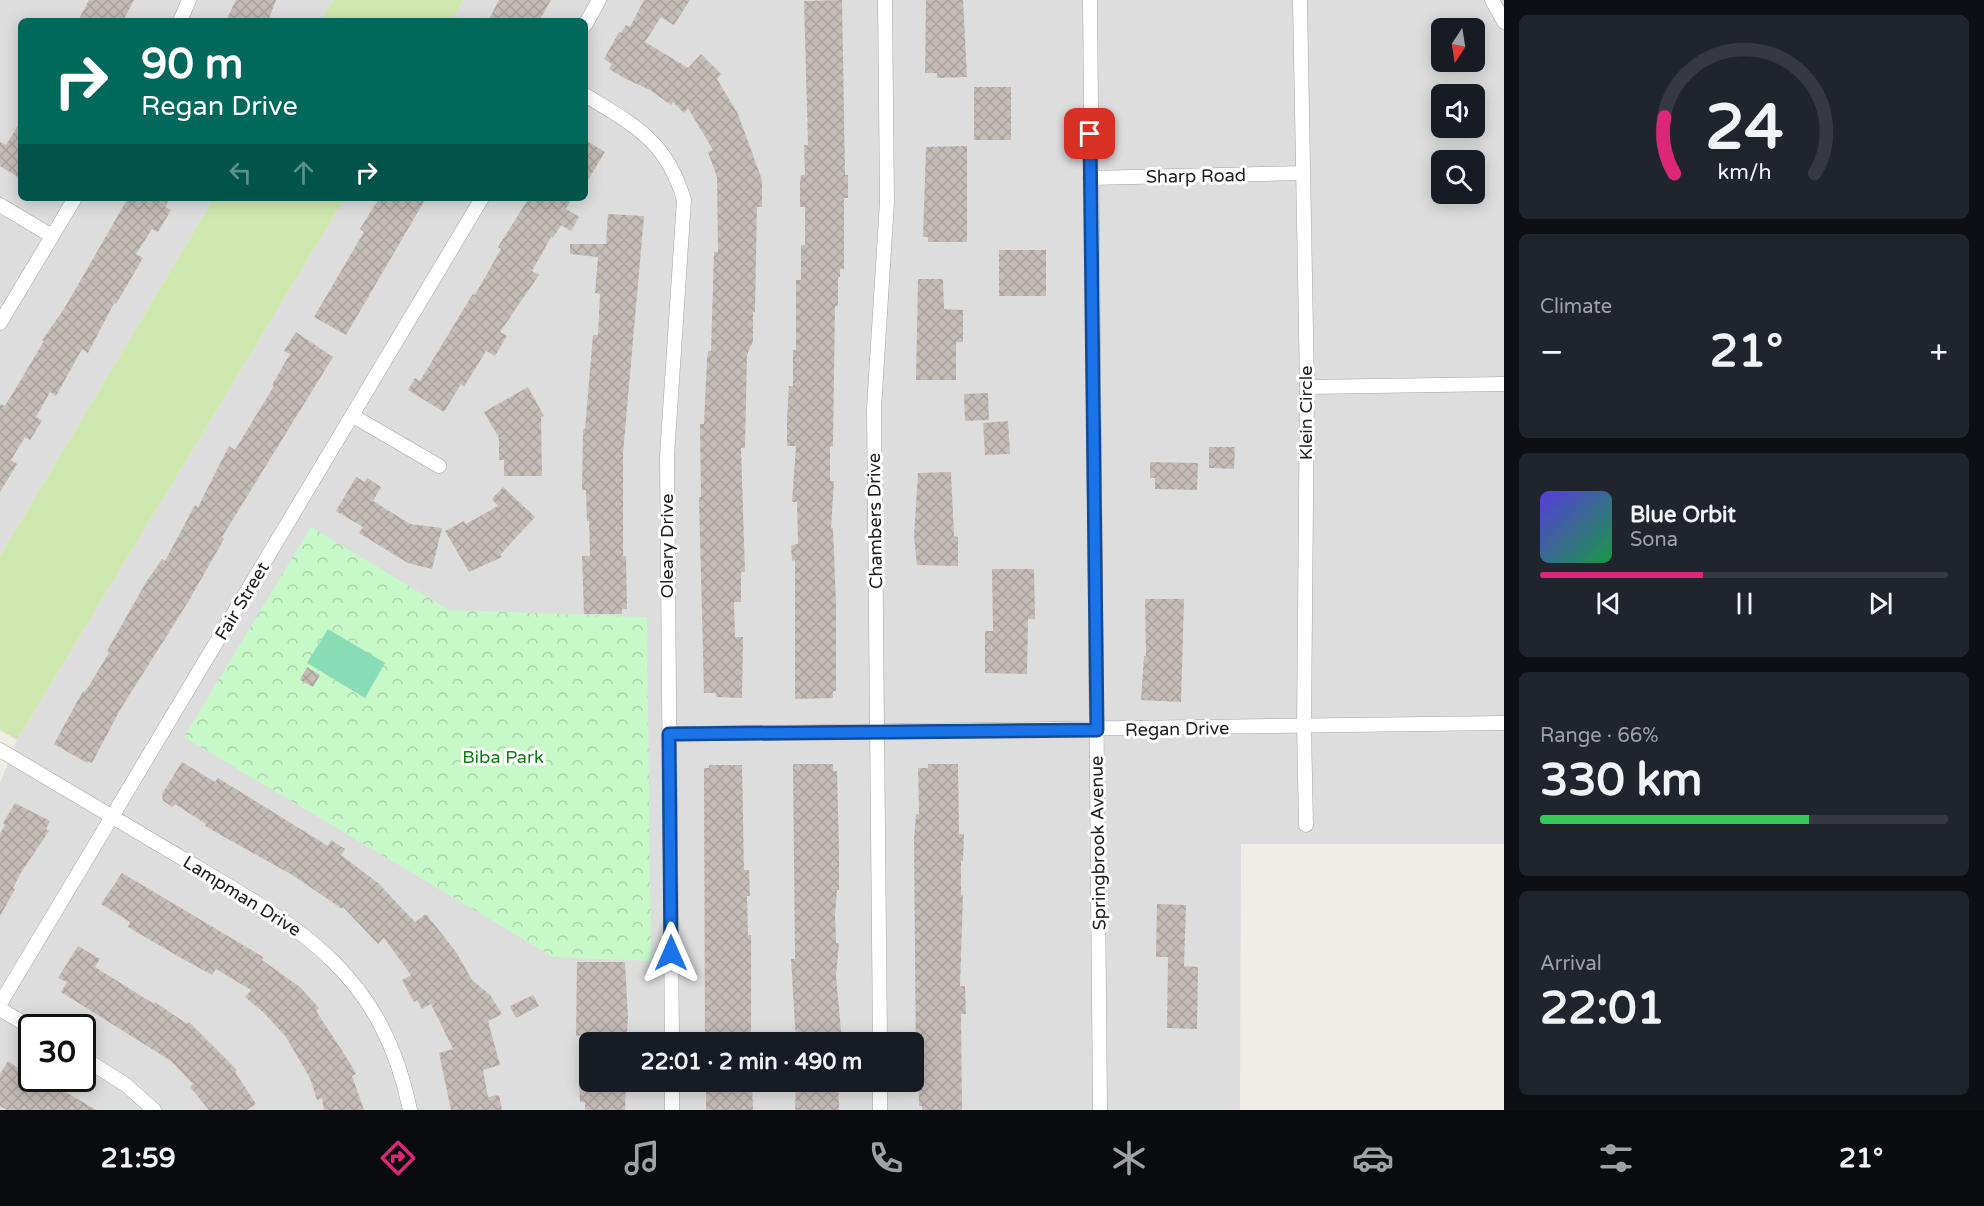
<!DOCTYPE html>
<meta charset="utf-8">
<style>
:root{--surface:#171b24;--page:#20242c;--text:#f1f3f6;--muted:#9ea1a6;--line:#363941;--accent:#db2777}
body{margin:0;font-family:"Varela Round",sans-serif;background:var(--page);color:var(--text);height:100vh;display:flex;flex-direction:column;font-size:22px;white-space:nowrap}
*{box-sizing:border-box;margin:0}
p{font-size:20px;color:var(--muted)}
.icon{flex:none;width:33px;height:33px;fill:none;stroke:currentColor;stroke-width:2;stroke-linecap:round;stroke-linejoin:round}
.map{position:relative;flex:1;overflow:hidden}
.details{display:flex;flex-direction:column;gap:15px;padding:15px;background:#0d0f14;width:480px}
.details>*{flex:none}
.hud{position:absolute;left:18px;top:18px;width:570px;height:183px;border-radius:9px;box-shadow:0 3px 15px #0003;background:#00695c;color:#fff;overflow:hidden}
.needle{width:39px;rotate:192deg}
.tools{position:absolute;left:1431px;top:18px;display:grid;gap:12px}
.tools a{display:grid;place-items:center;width:54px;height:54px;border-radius:9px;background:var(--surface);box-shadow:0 3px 15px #0003;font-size:30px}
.speed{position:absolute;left:18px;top:1014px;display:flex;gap:12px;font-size:30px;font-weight:700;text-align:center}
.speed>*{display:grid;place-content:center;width:78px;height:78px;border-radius:50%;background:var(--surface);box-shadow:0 3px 15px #0003;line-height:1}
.speed .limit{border:3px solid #111;border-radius:9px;background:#fff;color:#111}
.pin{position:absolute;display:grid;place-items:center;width:51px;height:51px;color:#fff;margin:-26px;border-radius:12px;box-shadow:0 3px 9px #0006}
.me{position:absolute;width:66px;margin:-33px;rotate:0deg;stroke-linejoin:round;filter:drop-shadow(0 0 4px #0008)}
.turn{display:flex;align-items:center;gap:21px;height:126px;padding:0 24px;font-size:27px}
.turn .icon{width:78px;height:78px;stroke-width:2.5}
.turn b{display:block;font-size:42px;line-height:51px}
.lanes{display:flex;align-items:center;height:57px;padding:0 24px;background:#0003;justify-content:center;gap:30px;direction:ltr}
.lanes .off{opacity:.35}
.big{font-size:45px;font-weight:700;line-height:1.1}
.details .widget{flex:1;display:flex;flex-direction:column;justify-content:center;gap:9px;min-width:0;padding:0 21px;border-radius:9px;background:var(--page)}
.details .dial{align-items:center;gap:0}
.dial svg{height:156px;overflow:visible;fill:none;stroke:var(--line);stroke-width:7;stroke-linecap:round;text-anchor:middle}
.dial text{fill:var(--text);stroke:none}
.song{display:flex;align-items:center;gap:18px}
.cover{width:72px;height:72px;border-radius:9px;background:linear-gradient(135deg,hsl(250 70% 55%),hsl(140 70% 35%))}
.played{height:6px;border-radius:3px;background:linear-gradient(90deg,var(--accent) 40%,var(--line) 40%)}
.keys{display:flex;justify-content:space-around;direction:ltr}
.heat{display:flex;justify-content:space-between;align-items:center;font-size:33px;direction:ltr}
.charge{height:9px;border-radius:4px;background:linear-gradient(90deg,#34c759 66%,var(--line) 0)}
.trip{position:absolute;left:579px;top:1032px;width:345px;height:60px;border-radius:9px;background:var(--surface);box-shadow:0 3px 15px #0003;font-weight:700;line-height:60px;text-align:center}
.menu{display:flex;height:96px;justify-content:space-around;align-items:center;background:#090b0e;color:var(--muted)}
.menu .icon{width:42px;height:42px}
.menu .selected{color:var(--accent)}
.menu b{font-size:27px;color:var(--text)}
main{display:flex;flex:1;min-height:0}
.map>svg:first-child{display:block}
.residential{fill:#dedddd;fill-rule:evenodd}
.grass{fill:#cfe8af}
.park{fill:url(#park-crowns)}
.pitch{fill:#88ddb6}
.building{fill:url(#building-cross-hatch)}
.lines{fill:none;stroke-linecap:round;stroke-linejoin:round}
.minor-casing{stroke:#a4a4a4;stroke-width:15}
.minor{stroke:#fff;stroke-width:14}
.route-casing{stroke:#114b97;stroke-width:15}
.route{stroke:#1a73e8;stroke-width:10}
.labels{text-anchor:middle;stroke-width:6;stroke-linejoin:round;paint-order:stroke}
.street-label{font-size:18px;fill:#202020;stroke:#fff}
.park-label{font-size:18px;fill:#0f7d11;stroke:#fff}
</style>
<main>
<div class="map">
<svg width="1504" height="1110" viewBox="0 0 1504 1110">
<defs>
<pattern id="park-crowns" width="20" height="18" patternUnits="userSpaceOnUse" patternTransform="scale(1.5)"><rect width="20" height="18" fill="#c7f8c7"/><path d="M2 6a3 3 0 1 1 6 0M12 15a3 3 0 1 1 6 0" fill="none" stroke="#abd4ab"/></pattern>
<pattern id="building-cross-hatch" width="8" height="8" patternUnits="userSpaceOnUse" patternTransform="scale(1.5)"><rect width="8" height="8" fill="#c5bcb7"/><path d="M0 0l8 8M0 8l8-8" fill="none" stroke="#a9a19d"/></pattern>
</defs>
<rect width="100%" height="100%" fill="#f0ede7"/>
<path class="residential" d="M0 0H333L320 21H21V198H214L0 556Z
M464 0H1504V844H1241L1240 1110H0V783L17 740 345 198H585V21H452ZM1442 28H1474V62H1442ZM1442 94H1474V128H1442ZM1442 160H1474V194H1442ZM32 1028H82V1078H32ZM590 1042H914V1082H590Z"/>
<path class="grass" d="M333 0H464L452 21H320Z
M214 198H345L17 740 0 730V556Z"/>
<path class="park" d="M311 527 449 610 647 617 651 961 553 957 184 737Z"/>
<path class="pitch" d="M328 629 385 663 365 698 307 663Z"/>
<path class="building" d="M89 0H134L123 21H78Z
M236 0H276L268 21H226Z
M499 0H551L539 21H488Z
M644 0H690L674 25 661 17 645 42 688 68 701 54 721 74 717 79 738 114 762 180V207H757L755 312H753V341L747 355 745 448H741L745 572H741V602H734L735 637H743L742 698 716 697V693H704L699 497H701L700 424H704L707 359 708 351H711L714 252H718L717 177 708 152 713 150 688 108 684 113 673 102 671 105 650 90 624 78 609 69 612 64 604 59 619 32 621 33 626 25 630 27Z
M842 0 845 175H848V198H844V269H840V277H838V306H835L833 447 830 446V481H834L831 528H833L836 603V691H833V698L795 699V560L792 561 791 545 798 544 797 502H792L796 446H787V419L789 386H793V350H796V280H801V245H805V207H800V182L801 175H805L804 145H808L804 1Z
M926 0H963L967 77 937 78V73H925Z
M974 87H1011V140H974Z
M21 121V179L0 166V142L6 145Z
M585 140 605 152 585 185Z
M967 146V242H928V237H923L926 147Z
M128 198H170L165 207 171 210 158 232 152 229 136 254 143 258 116 304 114 303 88 353 82 349 56 396 50 392 36 417 42 421 30 440 25 437 11 460 17 464 0 492V404L5 406 22 378 44 341 42 340 64 309Z
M379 198H426L346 335 314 317 364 232 360 229Z
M529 198H572L566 209 579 217 571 231 561 225 553 238 551 237 532 271 539 275 500 332 507 336 495 356 486 351 464 387 461 384 444 412 408 390 415 378 420 381 463 310 473 294 475 295 501 249 498 247Z
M608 214 644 216 623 453V556H626L627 609H622V614H584L582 556H590L589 521H587L586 490H582L583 429H585L593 335H598L600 294 595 293 598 257 570 254V244H606Z
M999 250H1046V296H999Z
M918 279H943L944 309 963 310V342H956V380H916Z
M296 332 333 357 222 537 224 539 188 602 120 710 92 763 88 761 87 763 54 744 83 691 85 692 109 653 107 651 145 584 162 559 165 561 195 505 198 507 229 446 235 450 274 386 272 385 290 354 284 351Z
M528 387 544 416 541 417 542 476H504V460H499V438L484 412Z
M988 393 989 420 965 421 964 394Z
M1008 421 1010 454 985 455 983 423Z
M1209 447H1235L1234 469 1209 468Z
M1150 462 1198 463 1197 490 1155 489V478H1150Z
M951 472 954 536 958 537V566L917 565 914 536 918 473Z
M356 477 365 482 367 478 381 487 373 501 410 524 442 528 432 569 408 563 359 533 363 527 336 511Z
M503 487 535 517 500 555 502 557 469 572 445 531 464 521 466 524 498 506 492 499Z
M992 569H1034L1035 619H1028L1027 674 985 673V631H993Z
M1145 599H1184L1181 702 1141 700 1144 656H1146Z
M307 667 320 675 313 687 300 680Z
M182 762 215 782 218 778 328 846 331 840 345 849 341 855 378 883 415 922 426 914 456 952 472 980 490 995 502 1014 488 1021 500 1065 483 1070 488 1097 499 1095 502 1110H451L439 1053 453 1049 431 1004 422 1009 417 1000 414 1002 402 980 411 975 384 938 378 944 343 907 342 909 294 876 205 826 206 824 175 804 173 807 163 801 162 794Z
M793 764H833V771H837L839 850V890H837L835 914 836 943H839L836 976 842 1042H796L791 959H795Z
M928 764H958L959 834H964L963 861H961V895H963L960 986H965L966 1014H961L962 1110H922V1106H919L918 1068H916L914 839 916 814H919L918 768H928Z
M709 765H742L744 870H749L750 896H747L748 935H751V1042H705L704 768H709Z
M15 803 50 821 46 829 49 831 20 874 13 888 15 889 0 916V834L5 825 3 823Z
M122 873 263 957 262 960 301 988 319 1008 316 1011 350 1063 356 1074 352 1076 364 1110H324L322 1098 317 1100 310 1078 286 1037 263 1012 245 997 251 990 216 969 212 975 181 958 128 927 130 922 101 904Z
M1157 904 1186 905 1184 966 1198 967 1197 1029 1167 1028 1168 957H1156Z
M78 946 100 959 95 967 154 1004 155 1002 187 1024 189 1022 237 1070 235 1072 256 1104 247 1110H209L190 1087 193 1084 171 1061 61 992 67 982 58 978Z
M577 962H625L628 1018 626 1042H583V1035L576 1036Z
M533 995 539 1006 516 1018 510 1006Z
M8 1061 32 1078 46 1084 47 1081 96 1110H7L0 1106V1074Z
M579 1082H626L625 1110H585V1102H580Z
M706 1082H752L753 1110H706Z
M796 1082H838L839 1110H795Z"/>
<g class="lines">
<g class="minor-casing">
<path id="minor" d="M1090 0 1100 1110
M1300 0 1307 387 1304 727 1306 825
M1492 0 1504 22
M180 21 189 0
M585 25 599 0
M585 95C634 125 667 141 684 200L667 456 672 1042
M1090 178 1303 173
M0 205 52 236
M0 323 75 198
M1307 387 1504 384
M353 416 439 466
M669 734 1504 723
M0 750C60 786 120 821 180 857 295 925 381 968 410 1110
M0 1004 482 198
M0 1009 32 1028
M880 1042 874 408 887 202 885 0
M82 1057 126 1085 154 1110
M672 1082V1110
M880 1082V1110"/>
</g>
<use href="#minor" class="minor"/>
</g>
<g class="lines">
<g class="route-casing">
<path id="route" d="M671 953 669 734 1097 730 1090 134"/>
</g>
<use href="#route" class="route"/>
</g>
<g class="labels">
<g class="street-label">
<text transform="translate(1196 176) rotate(-1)" y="6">Sharp Road</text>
<text transform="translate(1306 413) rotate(-90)" y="6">Klein Circle</text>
<text transform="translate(875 521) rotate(-91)" y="6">Chambers Drive</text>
<text transform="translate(667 546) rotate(-90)" y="6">Oleary Drive</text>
<text transform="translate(242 601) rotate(-59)" y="6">Fair Street</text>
<text transform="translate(1177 729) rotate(-1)" y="6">Regan Drive</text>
<text transform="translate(1098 843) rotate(-91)" y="6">Springbrook Avenue</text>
<text transform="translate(242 896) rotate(32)" y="6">Lampman Drive</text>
</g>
<g class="park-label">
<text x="503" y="763">Biba Park</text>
</g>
</g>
</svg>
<div class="tools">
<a><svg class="needle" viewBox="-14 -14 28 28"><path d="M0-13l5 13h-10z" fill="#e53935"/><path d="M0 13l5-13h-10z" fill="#9ea1a6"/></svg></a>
<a><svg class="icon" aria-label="sound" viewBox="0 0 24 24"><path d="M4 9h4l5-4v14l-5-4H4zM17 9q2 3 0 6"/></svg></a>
<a><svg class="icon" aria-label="search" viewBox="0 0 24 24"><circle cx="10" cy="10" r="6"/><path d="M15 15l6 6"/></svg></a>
</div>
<div class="speed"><div class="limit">30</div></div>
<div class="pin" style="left:1090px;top:134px;background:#d93025"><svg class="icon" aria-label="arrive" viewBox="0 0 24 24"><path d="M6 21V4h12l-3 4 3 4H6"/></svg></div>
<svg class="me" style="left:671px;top:953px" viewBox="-20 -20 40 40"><path d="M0-17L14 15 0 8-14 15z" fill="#1a73e8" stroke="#fff" stroke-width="4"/></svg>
<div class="trip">22:01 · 2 min · 490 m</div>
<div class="hud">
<div class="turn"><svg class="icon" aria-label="right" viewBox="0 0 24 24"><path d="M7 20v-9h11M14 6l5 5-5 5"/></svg><div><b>90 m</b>Regan Drive</div></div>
<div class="lanes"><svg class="icon off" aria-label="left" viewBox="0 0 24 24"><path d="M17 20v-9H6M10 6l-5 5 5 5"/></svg><svg class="icon off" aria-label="ahead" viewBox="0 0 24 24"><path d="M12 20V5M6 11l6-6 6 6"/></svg><svg class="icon" aria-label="right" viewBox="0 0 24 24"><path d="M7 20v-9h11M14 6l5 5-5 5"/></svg></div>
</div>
</div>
<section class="details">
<div class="widget dial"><svg viewBox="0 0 100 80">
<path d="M14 69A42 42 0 1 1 86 69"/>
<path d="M14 69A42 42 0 0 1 9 40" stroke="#db2777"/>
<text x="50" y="56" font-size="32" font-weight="700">24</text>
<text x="50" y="72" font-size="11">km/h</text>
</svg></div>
<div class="widget"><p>Climate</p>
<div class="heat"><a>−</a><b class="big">21°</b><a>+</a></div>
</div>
<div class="widget">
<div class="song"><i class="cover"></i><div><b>Blue Orbit</b><p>Sona</p></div></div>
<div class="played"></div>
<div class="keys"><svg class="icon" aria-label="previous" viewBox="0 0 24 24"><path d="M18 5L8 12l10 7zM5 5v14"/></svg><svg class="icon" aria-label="pause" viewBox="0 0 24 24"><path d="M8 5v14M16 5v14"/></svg><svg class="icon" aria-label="next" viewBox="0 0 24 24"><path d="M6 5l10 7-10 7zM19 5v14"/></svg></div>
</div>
<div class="widget"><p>Range · 66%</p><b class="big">330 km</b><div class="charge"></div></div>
<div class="widget"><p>Arrival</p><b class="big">22:01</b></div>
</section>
</main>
<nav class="menu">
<b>21:59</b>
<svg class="icon selected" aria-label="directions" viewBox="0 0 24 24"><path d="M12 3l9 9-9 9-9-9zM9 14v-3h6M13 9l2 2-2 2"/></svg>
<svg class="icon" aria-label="music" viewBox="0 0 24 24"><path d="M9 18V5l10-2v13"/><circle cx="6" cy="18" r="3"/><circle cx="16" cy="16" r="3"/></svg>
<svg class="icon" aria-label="phone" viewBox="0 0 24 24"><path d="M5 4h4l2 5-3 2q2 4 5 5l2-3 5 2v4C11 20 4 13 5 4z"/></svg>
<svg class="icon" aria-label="climate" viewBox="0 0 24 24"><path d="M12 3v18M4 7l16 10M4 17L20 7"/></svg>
<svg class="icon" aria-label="car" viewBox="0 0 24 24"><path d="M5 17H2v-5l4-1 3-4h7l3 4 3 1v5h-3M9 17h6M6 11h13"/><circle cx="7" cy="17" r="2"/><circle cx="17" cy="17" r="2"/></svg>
<svg class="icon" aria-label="filters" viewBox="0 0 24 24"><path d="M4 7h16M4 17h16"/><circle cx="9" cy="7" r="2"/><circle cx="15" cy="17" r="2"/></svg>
<b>21°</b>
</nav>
